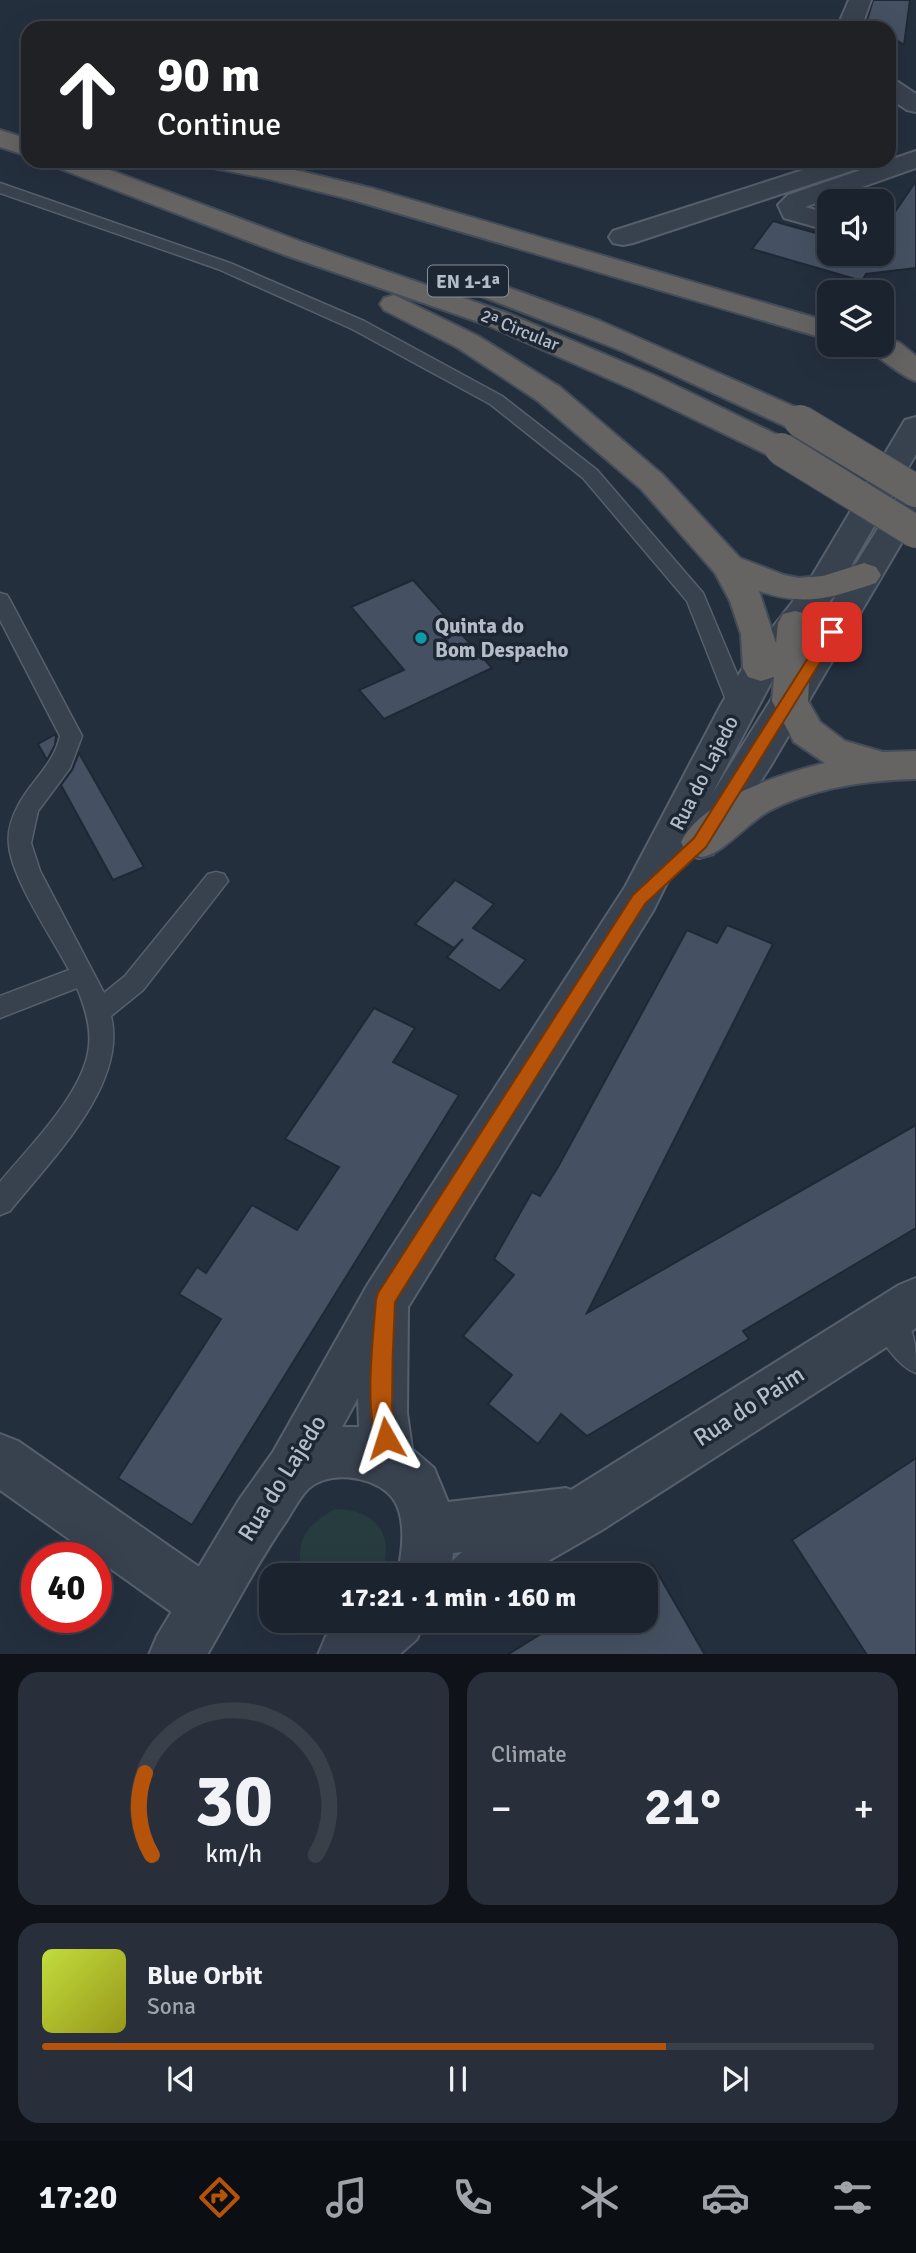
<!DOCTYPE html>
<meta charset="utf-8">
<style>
:root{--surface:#1b232e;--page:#282f3a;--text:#f1f3f6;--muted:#a0a4aa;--line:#39404a;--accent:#b45309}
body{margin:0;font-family:Signika,sans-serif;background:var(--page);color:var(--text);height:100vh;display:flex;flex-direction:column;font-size:26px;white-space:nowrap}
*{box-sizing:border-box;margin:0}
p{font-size:23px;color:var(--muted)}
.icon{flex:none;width:38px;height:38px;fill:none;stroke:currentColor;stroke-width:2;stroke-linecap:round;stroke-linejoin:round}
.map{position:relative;height:1654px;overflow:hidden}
.details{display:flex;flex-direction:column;gap:18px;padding:18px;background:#0f1319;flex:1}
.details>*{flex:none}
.top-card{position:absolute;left:21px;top:21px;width:875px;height:147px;border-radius:21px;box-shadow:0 7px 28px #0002,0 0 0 2px var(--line);background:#202124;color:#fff;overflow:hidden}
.controls{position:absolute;left:817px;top:189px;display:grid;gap:14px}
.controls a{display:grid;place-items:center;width:77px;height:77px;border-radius:14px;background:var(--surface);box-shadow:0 7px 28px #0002,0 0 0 2px var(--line);font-size:35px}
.speed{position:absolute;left:21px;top:1542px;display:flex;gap:14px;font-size:35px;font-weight:700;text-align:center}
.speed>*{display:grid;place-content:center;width:91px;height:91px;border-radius:50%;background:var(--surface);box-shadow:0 7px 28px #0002,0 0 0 2px var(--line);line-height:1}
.speed .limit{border:10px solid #d22;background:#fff;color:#111}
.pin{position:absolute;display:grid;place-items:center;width:60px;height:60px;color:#fff;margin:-30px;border-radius:14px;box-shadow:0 4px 10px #0006}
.me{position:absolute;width:77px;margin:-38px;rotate:354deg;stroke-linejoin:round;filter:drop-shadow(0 0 5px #0008)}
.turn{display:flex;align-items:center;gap:24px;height:147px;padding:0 21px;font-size:32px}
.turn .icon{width:91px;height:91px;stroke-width:2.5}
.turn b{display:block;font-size:49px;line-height:60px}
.big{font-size:52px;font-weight:800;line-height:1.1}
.details .widget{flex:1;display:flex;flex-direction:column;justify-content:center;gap:10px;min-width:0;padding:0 24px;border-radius:21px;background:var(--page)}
.details .dial{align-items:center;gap:0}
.dial svg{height:182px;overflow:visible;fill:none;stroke:var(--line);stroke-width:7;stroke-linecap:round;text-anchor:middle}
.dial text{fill:var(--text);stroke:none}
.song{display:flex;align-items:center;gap:21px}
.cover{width:84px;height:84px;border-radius:10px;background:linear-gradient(135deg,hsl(70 70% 55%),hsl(60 70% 35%))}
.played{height:7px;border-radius:4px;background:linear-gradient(90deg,var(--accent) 75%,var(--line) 75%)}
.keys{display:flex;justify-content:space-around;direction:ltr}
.heat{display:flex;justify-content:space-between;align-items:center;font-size:38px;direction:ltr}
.details .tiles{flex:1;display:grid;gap:18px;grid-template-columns:1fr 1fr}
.widget:last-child{grid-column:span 2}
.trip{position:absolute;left:259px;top:1563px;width:399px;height:70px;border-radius:21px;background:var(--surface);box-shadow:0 7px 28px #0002,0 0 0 2px var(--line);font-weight:800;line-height:70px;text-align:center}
.menu{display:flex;height:112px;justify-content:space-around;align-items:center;background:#0b0e12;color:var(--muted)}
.menu .icon{width:49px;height:49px}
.menu .selected{color:var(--accent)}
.menu b{font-size:32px;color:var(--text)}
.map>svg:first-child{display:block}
.green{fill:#263c3f}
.building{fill:#455162;stroke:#1f2835;stroke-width:2}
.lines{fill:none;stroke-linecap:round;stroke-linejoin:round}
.service-casing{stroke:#565f6c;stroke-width:3}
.minor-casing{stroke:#565f6c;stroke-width:4}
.tertiary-casing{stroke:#565f6c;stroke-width:4}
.trunk-casing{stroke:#434c59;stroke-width:4}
.service{fill:#38414e;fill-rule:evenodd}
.minor{fill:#38414e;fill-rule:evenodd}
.tertiary{fill:#38414e;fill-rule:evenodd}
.trunk{fill:#656462;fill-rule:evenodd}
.trunk-bridge-casing{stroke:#434c59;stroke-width:34;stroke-linecap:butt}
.trunk-bridge{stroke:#656462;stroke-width:32}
.route{fill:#b45309;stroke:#753606;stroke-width:2}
.culture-dot{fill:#0f9aa8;stroke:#1d2633;stroke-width:2.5}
.labels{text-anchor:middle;stroke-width:7;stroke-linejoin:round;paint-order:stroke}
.far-street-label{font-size:18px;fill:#b4bcc9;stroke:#1d2633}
.shield{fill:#1d2633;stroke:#878f9c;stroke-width:2}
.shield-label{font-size:19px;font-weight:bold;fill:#b4bcc9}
.poi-label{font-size:21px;font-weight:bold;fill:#b4bcc9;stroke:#1d2633;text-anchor:start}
.street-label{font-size:21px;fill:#b4bcc9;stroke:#1d2633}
.near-street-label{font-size:24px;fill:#b4bcc9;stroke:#1d2633}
</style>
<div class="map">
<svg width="916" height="1655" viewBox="0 0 916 1655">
<rect width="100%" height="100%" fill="#242f3e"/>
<path class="green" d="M335 1509C378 1510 394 1534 382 1575H303C293 1542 307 1524 335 1509Z"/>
<path class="building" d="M873 0H910L904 45 889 35V28H878L867 20Z
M916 181V268L866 274 862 281 752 249 773 221 830 237V254H882V231Z
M413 580 492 668 384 719 359 690 404 670 351 607Z
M56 734 55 745 47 760 38 744Z
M79 753 144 867 113 880 61 785 72 770Z
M455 880 494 904 473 928 526 960 500 991 447 957 463 939 454 948 415 924Z
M727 925 773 944 587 1313 916 1125V1228L743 1331 749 1339 587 1436 561 1414 538 1444 488 1404 512 1375 463 1336 514 1275 494 1259 532 1192 540 1196 558 1167 687 930 717 943Z
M374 1008 415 1028 393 1062 459 1095 192 1525 118 1478 221 1319 179 1294 197 1267 206 1273 252 1205 297 1230 339 1167 285 1139Z
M916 1458V1655H867L792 1540Z
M653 1565 705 1655H507L563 1620H646V1575H637Z"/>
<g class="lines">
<g class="service-casing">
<path id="service" d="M0 183 230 263 364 321 502 396 597 470 703 593 750 705 747 711 739 713 731 711 728 705 687 601 583 478 490 404 352 329 218 269 0 193Z
M0 593 7 595 10 600 82 736 70 768 38 811 31 843 40 871 104 993 125 976 208 874 216 872 224 874 228 881 143 990 111 1016C128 1085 50 1161 10 1211L0 1215V1182C29 1147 85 1092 89 1046 91 1026 85 1007 77 988L0 1018V996L69 970C52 937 12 880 9 845 7 830 12 817 19 804 32 780 54 764 60 736L0 620Z
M885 1305C916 1318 916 1344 916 1373 897 1366 879 1338 871 1319L875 1309Z"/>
</g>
<g class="minor-casing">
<path id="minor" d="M849 0H871L861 28H837Z
M889 80 898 82 916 94V112L907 110 889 98Z
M916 151V168L805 207 830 214V231L784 218 778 205 788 195Z
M831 161H870L866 166 633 243 623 245 613 243 609 237 613 231Z
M0 1434 18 1441 225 1585 233 1604 225 1623 206 1631 187 1623 0 1490Z"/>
</g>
<g class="tertiary-casing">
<path id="tertiary" d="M916 417V454L833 597 774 677 711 796 905 485 916 481V518L770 767 713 854 699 858 685 854 683 850 653 911 408 1307 407 1413 412 1449 434 1468 448 1502 566 1488 571 1490 899 1285 916 1278V1328L602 1530 524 1575H397C403 1551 408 1511 388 1493 369 1476 329 1470 308 1489 300 1497 293 1510 287 1520 257 1563 233 1610 207 1655H149L157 1636 239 1500 273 1452 368 1284 625 887 721 705 748 659 809 581 905 420ZM358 1398 359 1427H342ZM462 1552 452 1561 453 1553Z
M353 1620H425L417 1639 399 1655H318L326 1636Z"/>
</g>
<g class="trunk-casing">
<path id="trunk" d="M0 130 28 139V156L0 147Z
M49 161H86L302 242 507 313 656 376 792 442 797 449 792 456 781 459 770 456 634 390 487 325 282 254 53 166Z
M200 161H257L371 188 830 322V340L353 200 269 179 204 166Z
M460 270 600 321 811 414 815 421 811 428 800 431 789 428 622 351 450 284 446 278 450 272Z
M394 295 478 336 560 387 663 475 740 558 784 575 799 578 823 576 864 563 876 567 881 575 876 583C830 598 806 607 759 591L776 643 778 623 783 614 795 611 807 614 812 623 808 701 820 722 845 741 883 752 916 751V779C867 780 813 788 769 811 748 822 723 854 702 857 697 857 691 854 686 853L681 842C703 799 780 774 825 763L794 742 772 701 774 677 761 681 748 677 743 668 741 634 730 601 715 573 641 489 538 401 458 348 384 310 380 304 384 298Z
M882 337 900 343 916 356V381C906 379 870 352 866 345H882Z"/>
</g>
<use href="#service" class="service"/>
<use href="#minor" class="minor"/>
<use href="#tertiary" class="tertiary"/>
<use href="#trunk" class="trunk"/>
<g class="trunk-bridge-casing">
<path id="trunk-bridge" d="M800 421 916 491
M781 449 916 532"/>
</g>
<use href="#trunk-bridge" class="trunk-bridge"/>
</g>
<path class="route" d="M832 627 839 632 706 847 645 904 395 1302C393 1337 392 1372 392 1407 393 1420 398 1433 393 1445L386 1448 378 1445C364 1410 373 1339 376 1300L378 1293 633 895 694 838 827 628Z"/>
<circle class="culture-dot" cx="421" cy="638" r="7"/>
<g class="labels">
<g class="far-street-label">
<text transform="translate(520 330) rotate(22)" y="6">2ª Circular</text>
</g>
<rect class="shield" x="428" y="265.5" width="80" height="31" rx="5"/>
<g class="shield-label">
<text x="468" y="288">EN 1-1ª</text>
</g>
<g class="poi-label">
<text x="435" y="633">Quinta do<tspan x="435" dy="24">Bom Despacho</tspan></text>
</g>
<g class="street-label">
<text transform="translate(704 773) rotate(-63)" y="7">Rua do Lajedo</text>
</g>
<g class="near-street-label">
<text transform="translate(749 1406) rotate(-33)" y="8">Rua do Paim</text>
<text transform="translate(282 1478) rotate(-58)" y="8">Rua do Lajedo</text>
</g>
</g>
</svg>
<div class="controls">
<a><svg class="icon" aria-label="sound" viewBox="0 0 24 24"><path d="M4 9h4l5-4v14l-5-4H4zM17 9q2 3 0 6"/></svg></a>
<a><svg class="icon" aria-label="layers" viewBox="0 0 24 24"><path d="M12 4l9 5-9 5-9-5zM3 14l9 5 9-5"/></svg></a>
</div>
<div class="speed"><div class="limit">40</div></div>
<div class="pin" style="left:832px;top:632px;background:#d93025"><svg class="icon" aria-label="arrive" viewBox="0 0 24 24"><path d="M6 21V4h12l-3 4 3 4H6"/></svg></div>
<svg class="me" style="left:386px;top:1438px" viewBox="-20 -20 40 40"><path d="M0-17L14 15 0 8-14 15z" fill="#b45309" stroke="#fff" stroke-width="4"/></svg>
<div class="trip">17:21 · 1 min · 160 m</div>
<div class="top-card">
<div class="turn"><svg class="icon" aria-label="ahead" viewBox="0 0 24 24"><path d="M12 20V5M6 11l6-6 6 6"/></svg><div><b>90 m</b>Continue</div></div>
</div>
</div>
<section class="details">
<div class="tiles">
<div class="widget dial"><svg viewBox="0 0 100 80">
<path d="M14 69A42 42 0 1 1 86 69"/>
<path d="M14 69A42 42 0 0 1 11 33" stroke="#b45309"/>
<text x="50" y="56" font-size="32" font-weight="700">30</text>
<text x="50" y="72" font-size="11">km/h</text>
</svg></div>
<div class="widget"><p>Climate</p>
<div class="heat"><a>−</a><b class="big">21°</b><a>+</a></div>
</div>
<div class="widget">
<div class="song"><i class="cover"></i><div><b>Blue Orbit</b><p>Sona</p></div></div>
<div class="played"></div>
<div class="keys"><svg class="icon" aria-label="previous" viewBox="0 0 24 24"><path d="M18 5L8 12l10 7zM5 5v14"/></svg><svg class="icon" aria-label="pause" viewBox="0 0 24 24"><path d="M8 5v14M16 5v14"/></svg><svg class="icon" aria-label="next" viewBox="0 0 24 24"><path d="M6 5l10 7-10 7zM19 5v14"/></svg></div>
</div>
</div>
</section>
<nav class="menu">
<b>17:20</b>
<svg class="icon selected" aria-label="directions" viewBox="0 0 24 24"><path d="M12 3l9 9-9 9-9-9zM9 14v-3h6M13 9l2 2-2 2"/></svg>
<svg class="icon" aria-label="music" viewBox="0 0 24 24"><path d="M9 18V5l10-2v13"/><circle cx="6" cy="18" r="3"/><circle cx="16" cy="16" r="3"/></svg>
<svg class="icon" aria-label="phone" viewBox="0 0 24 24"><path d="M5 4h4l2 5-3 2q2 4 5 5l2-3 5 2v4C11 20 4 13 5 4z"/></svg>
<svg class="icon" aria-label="climate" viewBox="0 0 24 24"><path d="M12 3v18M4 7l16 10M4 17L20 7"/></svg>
<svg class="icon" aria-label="car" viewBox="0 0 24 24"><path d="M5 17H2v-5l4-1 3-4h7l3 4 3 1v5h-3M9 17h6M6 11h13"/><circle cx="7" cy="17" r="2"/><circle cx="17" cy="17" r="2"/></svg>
<svg class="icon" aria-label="filters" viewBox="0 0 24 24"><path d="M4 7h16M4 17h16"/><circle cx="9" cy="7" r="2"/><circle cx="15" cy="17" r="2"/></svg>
</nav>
